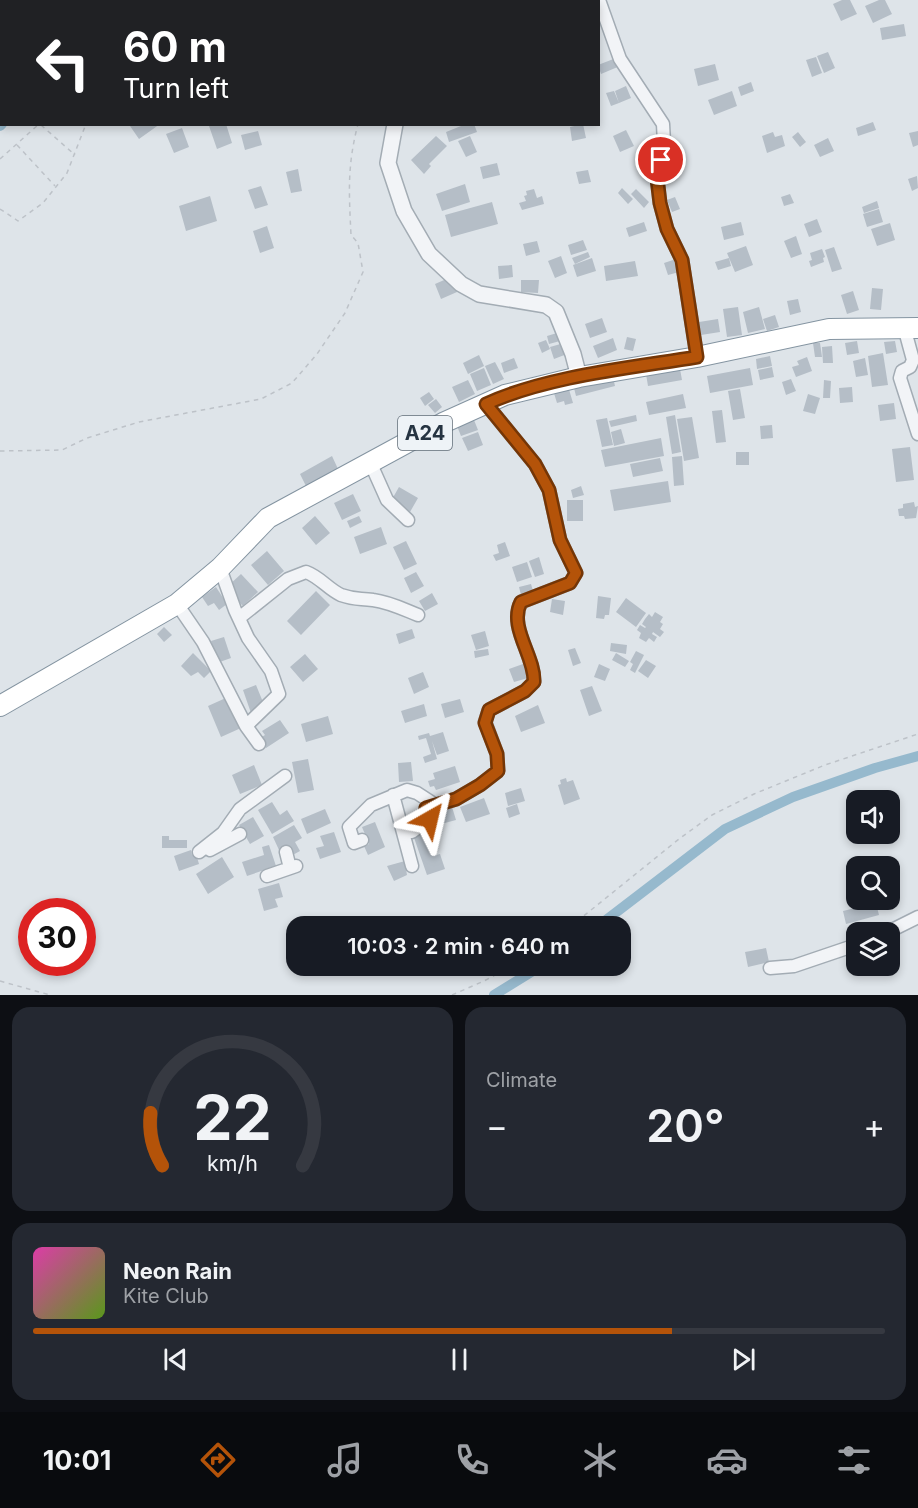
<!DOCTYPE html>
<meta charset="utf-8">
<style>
:root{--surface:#171b24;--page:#242831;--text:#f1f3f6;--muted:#9ea1a6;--line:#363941;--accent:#b45309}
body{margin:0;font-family:Inter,sans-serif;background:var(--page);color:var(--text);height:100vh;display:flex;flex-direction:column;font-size:22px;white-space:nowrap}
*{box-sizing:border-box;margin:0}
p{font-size:20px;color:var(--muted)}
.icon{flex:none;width:33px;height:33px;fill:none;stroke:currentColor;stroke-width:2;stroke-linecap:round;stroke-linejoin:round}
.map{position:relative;height:995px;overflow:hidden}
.panel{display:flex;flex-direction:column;gap:12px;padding:12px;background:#0d0f14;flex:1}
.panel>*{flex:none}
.top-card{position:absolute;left:0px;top:0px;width:600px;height:126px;box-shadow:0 3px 9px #0003;background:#202124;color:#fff;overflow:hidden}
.controls{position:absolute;left:846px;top:790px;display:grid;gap:12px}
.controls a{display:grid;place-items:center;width:54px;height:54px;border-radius:12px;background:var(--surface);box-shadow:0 3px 9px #0003;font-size:30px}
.speed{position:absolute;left:18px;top:898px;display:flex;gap:12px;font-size:30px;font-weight:700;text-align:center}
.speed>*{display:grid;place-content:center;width:78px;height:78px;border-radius:50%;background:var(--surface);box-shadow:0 3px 9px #0003;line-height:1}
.speed .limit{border:9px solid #d22;background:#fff;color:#111}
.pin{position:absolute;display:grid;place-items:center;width:51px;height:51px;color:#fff;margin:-26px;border:3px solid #fff;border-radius:50%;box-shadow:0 2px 6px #0007}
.me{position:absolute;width:66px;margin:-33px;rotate:37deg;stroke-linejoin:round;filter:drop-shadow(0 0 4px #0008)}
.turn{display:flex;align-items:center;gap:21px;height:126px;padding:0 24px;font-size:27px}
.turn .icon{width:78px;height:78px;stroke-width:2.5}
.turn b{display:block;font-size:42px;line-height:51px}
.big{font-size:45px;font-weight:600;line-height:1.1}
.panel .widget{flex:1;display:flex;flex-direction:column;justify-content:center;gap:9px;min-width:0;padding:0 21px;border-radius:18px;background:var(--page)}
.panel .dial{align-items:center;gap:0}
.dial svg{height:156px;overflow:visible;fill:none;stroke:var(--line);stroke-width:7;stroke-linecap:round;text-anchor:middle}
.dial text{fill:var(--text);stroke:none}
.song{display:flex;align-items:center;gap:18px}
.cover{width:72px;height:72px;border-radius:9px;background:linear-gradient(135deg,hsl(320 70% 55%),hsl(90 70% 35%))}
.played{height:6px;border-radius:3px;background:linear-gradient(90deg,var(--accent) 75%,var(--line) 75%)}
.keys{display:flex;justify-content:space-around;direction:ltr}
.heat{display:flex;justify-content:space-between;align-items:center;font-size:33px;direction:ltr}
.panel .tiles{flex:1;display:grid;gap:12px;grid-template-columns:1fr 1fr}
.widget:last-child{grid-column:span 2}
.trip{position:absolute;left:286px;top:916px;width:345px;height:60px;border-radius:18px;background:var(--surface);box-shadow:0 3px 9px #0003;font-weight:600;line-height:60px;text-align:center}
.dock{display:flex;height:96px;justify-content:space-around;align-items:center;background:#090b0e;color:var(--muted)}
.dock .icon{width:42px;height:42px}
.dock .on{color:var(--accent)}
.dock b{font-size:27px;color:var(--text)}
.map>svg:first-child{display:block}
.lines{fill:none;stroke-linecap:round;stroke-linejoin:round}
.canal{stroke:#96b9cd;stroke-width:10}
.building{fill:#b5bec7}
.minor-casing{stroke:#a3acb4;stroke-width:15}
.tertiary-casing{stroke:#a3acb4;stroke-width:18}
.trunk-casing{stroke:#8494a1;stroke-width:22}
.path{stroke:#bdc2c8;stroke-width:1.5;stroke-dasharray:4.5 4.5;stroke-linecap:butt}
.minor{stroke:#f2f4f7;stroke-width:12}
.tertiary{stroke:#f2f4f7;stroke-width:15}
.trunk{stroke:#fff;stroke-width:20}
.route-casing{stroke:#753606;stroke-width:15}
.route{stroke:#b45309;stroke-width:10}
.labels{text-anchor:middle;stroke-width:6;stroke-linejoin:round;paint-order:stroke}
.shield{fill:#eef3f7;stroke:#626d78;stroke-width:1.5}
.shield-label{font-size:20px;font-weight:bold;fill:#263442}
</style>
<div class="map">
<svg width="918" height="995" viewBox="0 0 918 995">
<rect width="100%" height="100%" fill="#dee4e9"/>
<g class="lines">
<path class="canal" d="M181 2 182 0
M0 126 2 124
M597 927 725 829 793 797 875 768 918 756
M494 995 541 966"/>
</g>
<path class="building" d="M842 0H850L857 14 841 21 833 4Z
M879 0H885L892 14 873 23 865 6Z
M904 24 906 36 882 40 880 28Z
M828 52 835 68 824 73 817 56Z
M816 57 822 73 812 77 806 60Z
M616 58 620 66 601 74 598 65Z
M715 64 719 80 698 86 694 69Z
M751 82 754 91 741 96 738 87Z
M626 86 631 98 619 103 615 91Z
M614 91 619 103 611 106 606 93Z
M732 91 737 106 714 115 708 100Z
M873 122 876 130 858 136 856 128Z
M132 124H160L139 139 130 126Z
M214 124H226L232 143 217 149 209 126Z
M466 124H474L477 132 449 142 446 132Z
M583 124 586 138 572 141 570 127Z
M182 128 189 147 174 153 166 134Z
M626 130 634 146 620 152 613 136Z
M258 131 262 145 245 150 241 135Z
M918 131V145L913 147 909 133Z
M773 132 775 137 782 135 785 146 767 153 762 136Z
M798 132 806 142 800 147 792 137Z
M436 136 447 146 429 164 431 166 424 174 411 160Z
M470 136 477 152 466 157 458 141Z
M828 138 834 151 820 157 814 145Z
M497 163 500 175 483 179 480 167Z
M298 169 302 191 291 193 286 172Z
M588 170 591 182 579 184 576 172Z
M917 176 918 188 912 191 908 179Z
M465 184 470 202 442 211 436 194Z
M261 186 268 205 255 209 248 190Z
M622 188 633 199 628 204 618 193Z
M534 189 537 198 542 196 544 204 522 210 519 203 526 201 524 196 527 195 526 191Z
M636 189 649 202 644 208 631 194Z
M790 194 794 203 784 206 781 197Z
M210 196 217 221 186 231 179 206Z
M675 197 680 209 672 212 667 200Z
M877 201 879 208 864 213 862 207Z
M492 202 498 224 451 237 445 215Z
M879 209 883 222 867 227 863 214Z
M817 219 822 232 809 237 804 224Z
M644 222 647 231 629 237 626 228Z
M741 222 744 235 724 240 721 227Z
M890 223 895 240 877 246 871 229Z
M267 226 274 248 260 253 253 231Z
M796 236 802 254 791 258 784 241Z
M583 240 587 250 571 255 568 245Z
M537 241 540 252 526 256 523 244Z
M746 246 753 265 735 272 727 253Z
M834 247 842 269 832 272 825 250Z
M822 249 825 257 823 258 824 262 811 267 809 261 812 260 810 253Z
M588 252 590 257 575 264 572 258Z
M561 256 567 273 555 278 548 261Z
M592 258 596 271 577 277 573 265Z
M679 258 683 271 668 275 664 263Z
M729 258 731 266 718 270 715 262Z
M635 261 638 276 606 281 604 266Z
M512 265 513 277 499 279 498 266Z
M451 277 457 292 441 299 435 284Z
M521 280H539L538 293 521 292Z
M872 288 883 289 881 310 870 309Z
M853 291 859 310 847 314 841 295Z
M798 299 801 312 790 315 787 301Z
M738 307 742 335 727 337 723 309Z
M759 307 765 329 748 333 743 312Z
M775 315 779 327 767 331 763 319Z
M602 318 607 332 590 338 585 324Z
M718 319 720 332 701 335 699 322Z
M557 333 560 341 549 344 547 336Z
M627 337 636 339 633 351 624 349Z
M613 338 617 350 598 358 593 346Z
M546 340 550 349 542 353 538 343Z
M857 341 859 353 847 355 845 343Z
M895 341 897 352 886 354 884 342Z
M564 343 567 354 554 359 550 347Z
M813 343H820L822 357H815Z
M832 346 833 363H823L822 347Z
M883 353 888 385 872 387 868 356Z
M479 355 484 366 468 374 463 363Z
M770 356 772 366 757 369 756 359Z
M807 357 812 371 796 377 792 367 799 365 797 361Z
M514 358 518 368 504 373 501 363Z
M865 358 868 375 856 377 853 361Z
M495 362 504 379 493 384 485 366Z
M772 367 774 377 760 380 758 370Z
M484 368 491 385 477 391 470 374Z
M750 368 753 385 710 393 707 376Z
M680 369 682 380 648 386 646 374Z
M612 373 615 386 576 396 573 384Z
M791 379 796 391 786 395 782 382Z
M468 380 475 394 459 402 452 387Z
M824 380 831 381 830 398H823Z
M568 386 573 403 565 405 564 401 557 403 553 390Z
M852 387 853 402 840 403 839 388Z
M740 389 745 418 733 420 728 391Z
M429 392 434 399 425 406 420 398Z
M683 394 686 408 649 415 646 402Z
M808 394 820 398 815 414 803 411Z
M436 399 442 407 435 413 428 405Z
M894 403 896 419 880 421 878 405Z
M722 410 726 442 716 443 712 411Z
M472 415 478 430 461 436 455 421Z
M636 415 637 421 611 427 609 421Z
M675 415 681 452 672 454 666 417Z
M692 417 699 458 684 461 677 419Z
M607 418 613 445 602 447 596 420Z
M772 425 773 438 761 439 760 426Z
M621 429 625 443 614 446 611 432Z
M478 432 483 445 468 451 462 438Z
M661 438 664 456 605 467 601 450Z
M910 447 914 480 896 482 892 449Z
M736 452H749V465H736Z
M332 456 338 469 306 486 300 474Z
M682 456 684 485 674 486 672 457Z
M660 458 663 471 633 477 630 464Z
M668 481 671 502 614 511 610 490Z
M581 486 584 495 573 498 571 490Z
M399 487 418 498 410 512 391 501Z
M353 494 361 511 342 520 334 503Z
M567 500H583V521H567Z
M914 502 915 507 918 506 916 518 905 519 904 516H899L898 509 903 508V504Z
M315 516 330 533 316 545 302 528Z
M359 516 362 522 350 528 347 521Z
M381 527 387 544 360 554 354 537Z
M406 541 417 564 404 570 393 547Z
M505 542 510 556 496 561 493 555 499 553 497 545Z
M267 551 284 571 268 585 251 565Z
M539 557 544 574 535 577 529 561Z
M527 562 532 577 517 582 512 567Z
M416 572 424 586 411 593 404 578Z
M241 574 258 592 243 606 231 594 228 586Z
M531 584 533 591 521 595 519 587Z
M216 587 227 604 219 610 214 603 208 606 202 597Z
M316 591 330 605 301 635 287 621Z
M432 593 438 604 425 611 419 601Z
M598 596 611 598 609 615H605L604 619 596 618Z
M626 598 646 613 636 627 616 612Z
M552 599 565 601 563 615 550 612Z
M655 612 663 617 660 622 663 624 660 629 664 632 660 637 653 632 652 634 657 637 654 642 649 638 646 642 639 638 641 633 637 630 640 625 645 628 646 627 642 624 645 619 649 614 652 617Z
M164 627 172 635 164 642 157 634Z
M412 629 415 638 399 644 396 634Z
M485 631 489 646 476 650 471 635Z
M224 637 231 658 214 664 215 653 211 641Z
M611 643 627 645 626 654 610 651Z
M575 648 581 663 573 666 568 650Z
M488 649 489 655 475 658 474 651Z
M636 651 644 655 635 673 630 670 633 664 630 662Z
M193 653 211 671 204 678 198 672 191 676 181 666Z
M616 653 629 661 625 667 612 660Z
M305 654 318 669 303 682 290 667Z
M646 660 656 666 648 678 638 671Z
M523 664 528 678 514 682 509 669Z
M599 664 610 669 605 681 594 677Z
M423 672 429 687 414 694 408 678Z
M256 685 265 707 251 713 243 690Z
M592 686 602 711 589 716 580 690Z
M228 697 241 728 221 737 208 706Z
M460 699 464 712 445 718 441 704Z
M424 704 427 716 405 723 401 711Z
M538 705 545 723 521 732 515 716Z
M328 716 333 734 306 742 301 724Z
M280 720 289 733 266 748 260 738 265 735 262 731Z
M443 732 449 751 437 755 432 741 437 759 425 763 423 757 431 754 426 738 419 740 418 736 429 733 430 736Z
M308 759 314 790 298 793 292 762Z
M411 762 413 781 399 782 398 763Z
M254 765 262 785 240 794 232 775Z
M455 766 460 782 436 790 434 786 430 787 428 781 435 779 433 773Z
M566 778 567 782 573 780 580 799 564 805 558 785 561 784 560 780Z
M521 788 525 801 508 806 505 793Z
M484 798 490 814 466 822 460 807Z
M272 802 280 815 287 810 294 821 272 834 258 810Z
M517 804 520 814 509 818 506 808Z
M452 807 456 820 441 824 437 811Z
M325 809 331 823 307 834 301 819Z
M253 817 264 836 250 844 239 825Z
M375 822 385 847 368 855 364 846 369 844 362 827Z
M294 825 302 838 295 842 300 851 289 857 283 847 279 850 273 837Z
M431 826 435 837 427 840 432 856 440 854 445 869 427 875 412 832Z
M334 832 341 852 320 859 316 848 324 846 320 836Z
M162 836H169V840H187V848H162Z
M269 845 276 866 247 876 242 862 264 855 262 847Z
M191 850 192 855 196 854 199 864 179 871 174 856Z
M222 857 234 877 208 894 196 874Z
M405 861 412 866 406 869 407 875 394 881 387 866Z
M279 883 283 897 275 899 278 907 264 911 258 889Z
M876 903 879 915 846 924 843 911Z
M766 948 769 962 748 967 745 952Z"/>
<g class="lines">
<g class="minor-casing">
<path id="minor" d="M599 0 620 59 663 124 664 143 657 178 660 203 667 229 682 260 697 357
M904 327 913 360 910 367 902 371 900 378 918 434
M370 462 387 500 408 520
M220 568 235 610 248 638 271 671 279 694 246 726 259 744
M177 604 203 642 246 726
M239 618 288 579 306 572C320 577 328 589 341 595 355 600 360 598 373 600 389 602 403 609 418 615
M393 795 412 866
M412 832 430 819 426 808 456 799 480 785 498 771 497 754 485 722 489 710 525 691 534 682C535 656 508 627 521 602L570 583 576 573 560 540 549 490 535 464 486 404
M362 840 354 843 349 827 371 805 407 790 417 793 434 804
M210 850 240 834
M199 852 223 833 240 809 285 776
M286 852 290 868
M267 876 296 866
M886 933 918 917
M770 968 794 966 856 945"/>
</g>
<g class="tertiary-casing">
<path id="tertiary" d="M38 0 40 2
M395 124 388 163 404 211 429 254 461 284 479 294 546 305 556 312 573 354 579 377"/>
</g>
<g class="trunk-casing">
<path id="trunk" d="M0 706 177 604 220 568 268 518 445 422 505 395 579 377 697 357 829 329 918 328"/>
</g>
<path class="path" d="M450 2 451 0
M0 102 2 101
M41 125 75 155
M17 145 55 186
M0 159 39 124
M0 209 18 221 43 203 67 173 86 124
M0 451 62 450 87 438 139 422 261 399 292 383 317 354 345 313 363 272 358 243 351 235C349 193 347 166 358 124
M570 927 679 839 712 815 754 794 825 765 918 734
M0 981 50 995
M452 995 484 981 512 966"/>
<use href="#minor" class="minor"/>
<use href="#tertiary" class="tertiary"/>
<use href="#trunk" class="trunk"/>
</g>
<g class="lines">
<g class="route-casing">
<path id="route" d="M430 819 426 808 456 799 480 785 498 771 497 754 485 723 489 710 525 691 534 682C535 656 508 627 521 602L570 583 576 573 560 540 549 490 535 464 486 404C547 376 630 368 697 357L682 260 667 229 660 203 657 178 661 160"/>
</g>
<use href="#route" class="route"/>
</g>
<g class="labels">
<rect class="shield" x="398" y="416" width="54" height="34" rx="4.5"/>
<g class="shield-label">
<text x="425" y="440">A24</text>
</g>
</g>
</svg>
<div class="controls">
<a><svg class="icon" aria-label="sound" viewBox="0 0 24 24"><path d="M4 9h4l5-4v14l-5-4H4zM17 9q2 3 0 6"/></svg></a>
<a><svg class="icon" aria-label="search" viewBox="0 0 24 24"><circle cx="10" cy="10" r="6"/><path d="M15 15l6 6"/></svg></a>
<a><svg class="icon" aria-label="layers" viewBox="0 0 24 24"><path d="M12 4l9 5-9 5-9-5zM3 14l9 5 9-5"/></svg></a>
</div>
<div class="speed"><div class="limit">30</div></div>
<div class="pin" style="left:661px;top:160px;background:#d93025"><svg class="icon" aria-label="arrive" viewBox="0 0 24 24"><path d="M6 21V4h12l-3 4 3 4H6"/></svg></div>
<svg class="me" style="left:430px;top:819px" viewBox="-20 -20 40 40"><path d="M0-17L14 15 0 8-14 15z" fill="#b45309" stroke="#fff" stroke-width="4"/></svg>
<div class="trip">10:03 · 2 min · 640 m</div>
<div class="top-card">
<div class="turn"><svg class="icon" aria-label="left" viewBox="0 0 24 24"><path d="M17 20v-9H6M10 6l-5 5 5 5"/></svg><div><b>60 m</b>Turn left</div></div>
</div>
</div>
<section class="panel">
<div class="tiles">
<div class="widget dial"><svg viewBox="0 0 100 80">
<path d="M14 69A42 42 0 1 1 86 69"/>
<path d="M14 69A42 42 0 0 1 8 42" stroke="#b45309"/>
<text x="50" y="56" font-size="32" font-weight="700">22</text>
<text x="50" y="72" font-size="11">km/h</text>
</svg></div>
<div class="widget"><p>Climate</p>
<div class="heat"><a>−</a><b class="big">20°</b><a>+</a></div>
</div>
<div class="widget">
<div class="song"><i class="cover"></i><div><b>Neon Rain</b><p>Kite Club</p></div></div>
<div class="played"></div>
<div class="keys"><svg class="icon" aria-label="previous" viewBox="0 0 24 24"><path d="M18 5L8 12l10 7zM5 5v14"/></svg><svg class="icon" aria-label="pause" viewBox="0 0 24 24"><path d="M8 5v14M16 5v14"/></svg><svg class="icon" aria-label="next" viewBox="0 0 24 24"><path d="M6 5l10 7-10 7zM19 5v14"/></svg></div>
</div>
</div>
</section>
<nav class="dock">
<b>10:01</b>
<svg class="icon on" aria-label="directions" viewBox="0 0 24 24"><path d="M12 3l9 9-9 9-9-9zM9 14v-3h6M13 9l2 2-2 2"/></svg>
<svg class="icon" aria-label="music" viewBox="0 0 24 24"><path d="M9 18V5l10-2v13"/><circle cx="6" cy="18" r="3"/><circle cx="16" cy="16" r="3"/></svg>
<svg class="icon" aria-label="phone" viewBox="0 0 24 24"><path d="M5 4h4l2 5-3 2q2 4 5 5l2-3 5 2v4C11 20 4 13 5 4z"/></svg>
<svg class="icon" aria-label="climate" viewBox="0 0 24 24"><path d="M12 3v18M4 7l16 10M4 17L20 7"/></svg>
<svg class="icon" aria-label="car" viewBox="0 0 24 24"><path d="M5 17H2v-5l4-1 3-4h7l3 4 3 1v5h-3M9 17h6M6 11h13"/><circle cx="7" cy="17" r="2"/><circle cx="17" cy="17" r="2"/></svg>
<svg class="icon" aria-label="filters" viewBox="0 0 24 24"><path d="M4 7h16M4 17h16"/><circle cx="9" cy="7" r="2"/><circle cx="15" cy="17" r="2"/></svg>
</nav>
